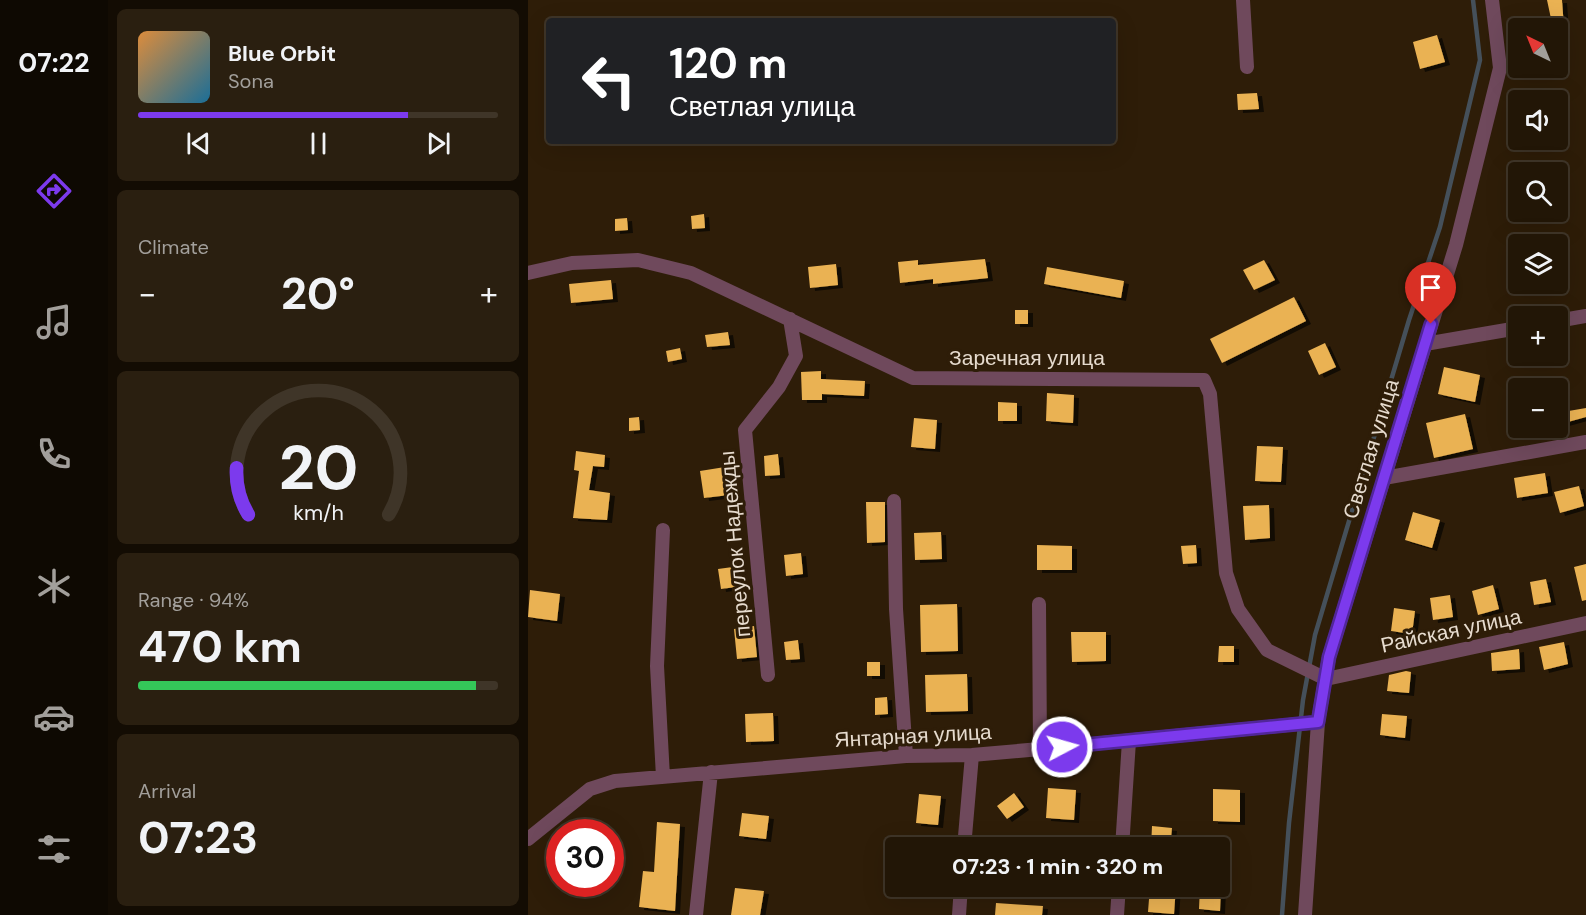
<!DOCTYPE html>
<meta charset="utf-8">
<style>
:root{--surface:#221606;--page:#2a1f10;--text:#f1f3f6;--muted:#a29f9b;--line:#3f3528;--accent:#7c3aed}
body{margin:0;font-family:"DM Sans",sans-serif;background:var(--page);color:var(--text);height:100vh;display:flex;flex-direction:column;font-size:22px;white-space:nowrap}
*{box-sizing:border-box;margin:0}
p{font-size:20px;color:var(--muted)}
.icon{flex:none;width:33px;height:33px;fill:none;stroke:currentColor;stroke-width:2;stroke-linecap:round;stroke-linejoin:round}
.map{position:relative;flex:1;overflow:hidden}
.panel{display:flex;flex-direction:column;gap:9px;padding:9px;background:#130c03;width:420px}
.panel>*{flex:none}
.hud{position:absolute;left:18px;top:18px;width:570px;height:126px;border-radius:6px;box-shadow:0 6px 24px #0002,0 0 0 2px var(--line);background:#202124;color:#fff;overflow:hidden}
.needle{width:39px;rotate:317deg}
.buttons{position:absolute;left:980px;top:18px;display:grid;gap:12px}
.buttons a{display:grid;place-items:center;width:60px;height:60px;border-radius:6px;background:var(--surface);box-shadow:0 6px 24px #0002,0 0 0 2px var(--line);font-size:30px}
.speed{position:absolute;left:18px;top:819px;display:flex;gap:12px;font-size:30px;font-weight:700;text-align:center}
.speed>*{display:grid;place-content:center;width:78px;height:78px;border-radius:50%;background:var(--surface);box-shadow:0 6px 24px #0002,0 0 0 2px var(--line);line-height:1}
.speed .limit{border:9px solid #d22;background:#fff;color:#111}
.pin{position:absolute;display:grid;place-items:center;width:51px;height:51px;color:#fff;margin:-62px -26px;border-radius:50% 50% 50% 0;rotate:-45deg;box-shadow:0 0 6px #0007}
.pin .icon{rotate:45deg}
.me{position:absolute;width:66px;margin:-33px;rotate:84deg;stroke-linejoin:round;filter:drop-shadow(0 0 4px #0008)}
.turn{display:flex;align-items:center;gap:21px;height:126px;padding:0 24px;font-size:27px}
.turn .icon{width:78px;height:78px;stroke-width:2.5}
.turn b{display:block;font-size:42px;line-height:51px}
.big{font-size:45px;font-weight:700;line-height:1.1}
.panel .tile{flex:1;display:flex;flex-direction:column;justify-content:center;gap:9px;min-width:0;padding:0 21px;border-radius:9px;background:var(--page)}
.panel .dial{align-items:center;gap:0}
.dial svg{height:156px;overflow:visible;fill:none;stroke:var(--line);stroke-width:7;stroke-linecap:round;text-anchor:middle}
.dial text{fill:var(--text);stroke:none}
.song{display:flex;align-items:center;gap:18px}
.cover{width:72px;height:72px;border-radius:9px;background:linear-gradient(135deg,hsl(30 70% 55%),hsl(200 70% 35%))}
.played{height:6px;border-radius:3px;background:linear-gradient(90deg,var(--accent) 75%,var(--line) 75%)}
.keys{display:flex;justify-content:space-around;direction:ltr}
.heat{display:flex;justify-content:space-between;align-items:center;font-size:33px;direction:ltr}
.charge{height:9px;border-radius:4px;background:linear-gradient(90deg,#34c759 94%,var(--line) 0)}
.trip{position:absolute;left:357px;top:837px;width:345px;height:60px;border-radius:6px;background:var(--surface);box-shadow:0 6px 24px #0002,0 0 0 2px var(--line);font-weight:700;line-height:60px;text-align:center}
main{display:flex;flex:1;min-height:0}
.tab-bar{display:flex;flex-direction:column;width:108px;justify-content:space-around;align-items:center;background:#0e0902;color:var(--muted)}
.tab-bar .icon{width:42px;height:42px}
.tab-bar .active{color:var(--accent)}
.tab-bar b{font-size:27px;color:var(--text)}
.map>svg:first-child{display:block}
.lines{fill:none;stroke-linecap:round;stroke-linejoin:round}
.stream{stroke:#45505a;stroke-width:4.5}
.building{fill:#eab253;filter:url(#shadow)}
.street{stroke:#6f495c;stroke-width:14}
.route-casing{stroke:#51269a;stroke-width:15}
.route{stroke:#7c3aed;stroke-width:10}
.labels{text-anchor:middle;stroke-width:6;stroke-linejoin:round;paint-order:stroke}
.street-label{font-size:21px;fill:#e6dbce;stroke:#2e1d08}
</style>
<main>
<nav class="tab-bar">
<b>07:22</b>
<svg class="icon active" aria-label="directions" viewBox="0 0 24 24"><path d="M12 3l9 9-9 9-9-9zM9 14v-3h6M13 9l2 2-2 2"/></svg>
<svg class="icon" aria-label="music" viewBox="0 0 24 24"><path d="M9 18V5l10-2v13"/><circle cx="6" cy="18" r="3"/><circle cx="16" cy="16" r="3"/></svg>
<svg class="icon" aria-label="phone" viewBox="0 0 24 24"><path d="M5 4h4l2 5-3 2q2 4 5 5l2-3 5 2v4C11 20 4 13 5 4z"/></svg>
<svg class="icon" aria-label="climate" viewBox="0 0 24 24"><path d="M12 3v18M4 7l16 10M4 17L20 7"/></svg>
<svg class="icon" aria-label="car" viewBox="0 0 24 24"><path d="M5 17H2v-5l4-1 3-4h7l3 4 3 1v5h-3M9 17h6M6 11h13"/><circle cx="7" cy="17" r="2"/><circle cx="17" cy="17" r="2"/></svg>
<svg class="icon" aria-label="filters" viewBox="0 0 24 24"><path d="M4 7h16M4 17h16"/><circle cx="9" cy="7" r="2"/><circle cx="15" cy="17" r="2"/></svg>
</nav>
<section class="panel">
<div class="tile">
<div class="song"><i class="cover"></i><div><b>Blue Orbit</b><p>Sona</p></div></div>
<div class="played"></div>
<div class="keys"><svg class="icon" aria-label="previous" viewBox="0 0 24 24"><path d="M18 5L8 12l10 7zM5 5v14"/></svg><svg class="icon" aria-label="pause" viewBox="0 0 24 24"><path d="M8 5v14M16 5v14"/></svg><svg class="icon" aria-label="next" viewBox="0 0 24 24"><path d="M6 5l10 7-10 7zM19 5v14"/></svg></div>
</div>
<div class="tile"><p>Climate</p>
<div class="heat"><a>−</a><b class="big">20°</b><a>+</a></div>
</div>
<div class="tile dial"><svg viewBox="0 0 100 80">
<path d="M14 69A42 42 0 1 1 86 69"/>
<path d="M14 69A42 42 0 0 1 8 45" stroke="#7c3aed"/>
<text x="50" y="56" font-size="32" font-weight="700">20</text>
<text x="50" y="72" font-size="11">km/h</text>
</svg></div>
<div class="tile"><p>Range · 94%</p><b class="big">470 km</b><div class="charge"></div></div>
<div class="tile"><p>Arrival</p><b class="big">07:23</b></div>
</section>
<div class="map">
<svg width="1058" height="915" viewBox="0 0 1058 915">
<defs>
<filter id="shadow"><feDropShadow dx="5" dy="3" stdDeviation="0" flood-color="#0009"/></filter>
</defs>
<rect width="100%" height="100%" fill="#2e1d08"/>
<g class="lines">
<path class="stream" d="M754 915 761 823 775 700 787 635 881 320 912 227 952 60 945 0"/>
</g>
<path class="building" d="M1019 0H1034L1036 28H1025Z
M909 35 917 62 892 69 885 42Z
M729 93 731 109 710 110 709 94Z
M176 214 177 228 164 229 163 216Z
M99 218 100 230 87 231V219Z
M457 259 460 278 405 284V279L372 283 370 262 390 260V265Z
M736 260 747 280 726 290 715 270Z
M308 264 310 285 282 288 280 267Z
M519 267 596 281 593 298 516 284Z
M83 280 85 299 43 303 41 284Z
M766 297 778 321 694 363 682 339Z
M487 310H500V324H487Z
M200 332 202 345 179 347 177 335Z
M797 343 808 367 791 375 780 351Z
M152 348 154 359 140 362 138 351Z
M916 367 952 375 947 402 910 394Z
M293 371V379L337 381 336 396 294 394V400H274L273 372Z
M519 393 546 395 545 423 518 421Z
M470 402 489 403V421H470Z
M1058 408V417L1029 425V413Z
M937 414 945 449 906 458 898 423Z
M111 417 112 430 101 431V418Z
M386 418 409 420 407 449 383 447Z
M729 446 755 447 753 482 727 481Z
M48 451 77 455 76 467 65 466 61 490 82 493 79 520 45 518 51 471 46 470Z
M250 454 252 475 237 476 236 456Z
M197 467 201 495 176 498 172 471Z
M1017 473 1020 493 989 498 986 478Z
M1051 486 1056 506 1032 513 1026 492Z
M338 502H357V542L339 543Z
M741 505 742 538 717 540 715 506Z
M885 512 912 520 904 548 877 540Z
M413 532 414 559 387 560 386 533Z
M509 545 544 546V570H509Z
M668 545 669 563 655 564 653 546Z
M273 553 275 574 258 576 256 555Z
M1058 564V600L1054 601 1046 567Z
M212 566 215 586 193 589 190 569Z
M1018 579 1023 602 1006 605 1002 582Z
M965 585 971 609 950 615 944 591Z
M2 590 32 594 29 621 0 617Z
M922 595 925 617 905 620 902 598Z
M429 604 430 651 393 652 392 605Z
M866 608 887 611 884 634 863 631Z
M226 626 229 657 209 659 206 629Z
M543 632H578V661L544 662Z
M270 640 272 659 258 660 256 642Z
M1036 642 1040 664 1016 670 1011 647Z
M691 646H706V662H690Z
M991 649 992 669 964 671 963 653Z
M339 662H352V676H339Z
M878 671 883 672 881 693 859 691 861 675Z
M439 674 440 711 398 712 397 675Z
M359 697 360 714 347 715V698Z
M245 713 246 741 218 742 217 714Z
M854 714 879 716 877 738 852 735Z
M520 788 548 790 546 820 518 818Z
M685 789 712 790V822L685 821Z
M486 793 496 807 479 819 469 806Z
M391 794 413 796 410 825 388 823Z
M214 813 241 816 238 839 211 836Z
M129 822 152 824 147 911 111 907 115 871 126 872Z
M624 826 644 828 642 848H623Z
M622 886H648L646 914 620 912Z
M672 886 693 887 692 911 671 909Z
M207 888 236 891 232 915H203Z
M468 903 515 906 514 915H467Z"/>
<g class="lines">
<path class="street" d="M715 0 719 67
M0 273 44 263 110 260 163 273 385 378 676 380 682 394 698 573 710 609 739 650 798 679 1058 623
M1029 321 1058 316
M897 344 990 328
M856 478 1058 442
M366 501 368 609 378 756
M511 604 512 749
M240 675 217 430 251 387 268 356 262 319
M135 777 129 666 135 530
M0 839 62 789 87 781 378 756 444 755 512 749 790 722
M436 848 444 755
M594 848 601 741
M168 915 183 772
M431 915 433 886
M589 915 591 886
M777 915 790 722 801 657 928 245 972 68 964 0"/>
</g>
<g class="lines">
<g class="route-casing">
<path id="route" d="M534 747 790 722 801 657 903 324"/>
</g>
<use href="#route" class="route"/>
</g>
<g class="labels">
<g class="street-label">
<text x="499" y="365">Заречная улица</text>
<text transform="translate(843 449) rotate(-73)" y="7">Светлая улица</text>
<text transform="translate(207 544) rotate(-95)" y="7">переулок Надежды</text>
<text transform="translate(923 631) rotate(-12)" y="7">Райская улица</text>
<text transform="translate(385 736) rotate(-3)" y="7">Янтарная улица</text>
</g>
</g>
</svg>
<div class="buttons">
<a><svg class="needle" viewBox="-14 -14 28 28"><path d="M0-13l5 13h-10z" fill="#e53935"/><path d="M0 13l5-13h-10z" fill="#a29f9b"/></svg></a>
<a><svg class="icon" aria-label="sound" viewBox="0 0 24 24"><path d="M4 9h4l5-4v14l-5-4H4zM17 9q2 3 0 6"/></svg></a>
<a><svg class="icon" aria-label="search" viewBox="0 0 24 24"><circle cx="10" cy="10" r="6"/><path d="M15 15l6 6"/></svg></a>
<a><svg class="icon" aria-label="layers" viewBox="0 0 24 24"><path d="M12 4l9 5-9 5-9-5zM3 14l9 5 9-5"/></svg></a>
<a>+</a>
<a>−</a>
</div>
<div class="speed"><div class="limit">30</div></div>
<div class="pin" style="left:903px;top:324px;background:#d93025"><svg class="icon" aria-label="arrive" viewBox="0 0 24 24"><path d="M6 21V4h12l-3 4 3 4H6"/></svg></div>
<svg class="me" style="left:534px;top:747px" viewBox="-20 -20 40 40"><circle r="17" fill="#7c3aed" stroke="#fff" stroke-width="3"/><path d="M0-11L8 9 0 5-8 9z" fill="#fff"/></svg>
<div class="trip">07:23 · 1 min · 320 m</div>
<div class="hud">
<div class="turn"><svg class="icon" aria-label="left" viewBox="0 0 24 24"><path d="M17 20v-9H6M10 6l-5 5 5 5"/></svg><div><b>120 m</b>Светлая улица</div></div>
</div>
</div>
</main>
